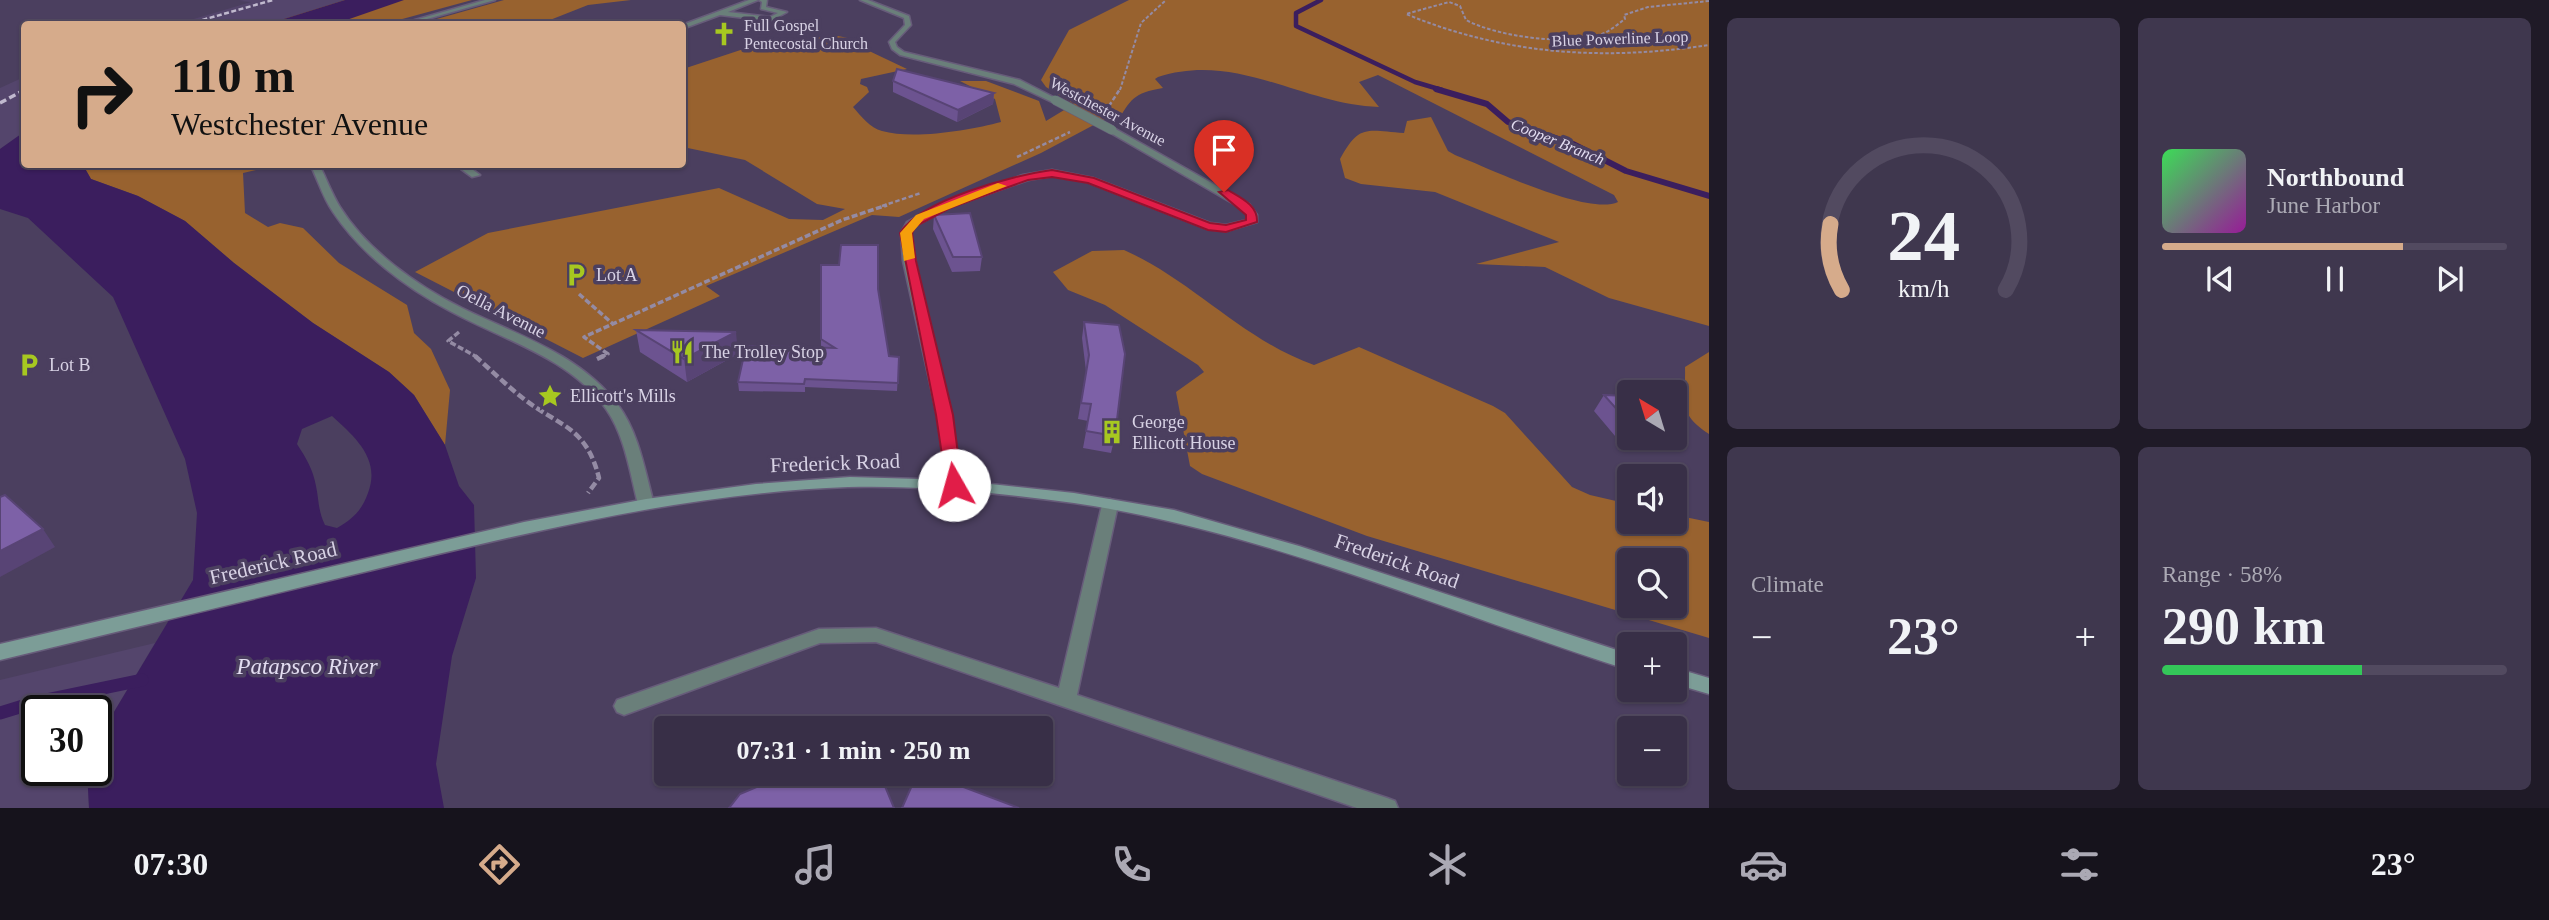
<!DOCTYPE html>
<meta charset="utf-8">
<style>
:root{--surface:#382f47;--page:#3f374e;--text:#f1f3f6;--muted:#aba9b4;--line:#524a60;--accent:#d6ab8b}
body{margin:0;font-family:"Times New Roman",serif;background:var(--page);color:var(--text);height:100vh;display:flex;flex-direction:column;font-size:26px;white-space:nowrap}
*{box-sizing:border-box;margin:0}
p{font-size:23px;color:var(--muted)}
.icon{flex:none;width:38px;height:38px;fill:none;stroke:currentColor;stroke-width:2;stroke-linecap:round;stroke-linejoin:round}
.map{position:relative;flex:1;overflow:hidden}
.drawer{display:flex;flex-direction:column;gap:18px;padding:18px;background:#1f1a27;width:840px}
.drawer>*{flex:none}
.guide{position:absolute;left:21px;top:21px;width:665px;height:147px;border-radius:7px;box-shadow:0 2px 5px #0004,0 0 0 2px var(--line);background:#d6ab8b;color:#111;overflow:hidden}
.needle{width:46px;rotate:322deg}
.controls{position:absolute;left:1617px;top:380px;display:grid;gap:14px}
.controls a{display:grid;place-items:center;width:70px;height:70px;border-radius:7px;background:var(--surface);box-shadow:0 2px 5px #0004,0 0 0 2px var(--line);font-size:35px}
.speed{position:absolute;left:21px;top:695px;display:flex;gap:14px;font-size:35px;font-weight:700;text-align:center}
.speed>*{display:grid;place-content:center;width:91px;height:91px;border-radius:50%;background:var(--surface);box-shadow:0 2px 5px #0004,0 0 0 2px var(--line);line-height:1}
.speed .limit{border:4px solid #111;border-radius:10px;background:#fff;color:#111}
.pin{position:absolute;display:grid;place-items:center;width:60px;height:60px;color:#fff;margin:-72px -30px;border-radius:50% 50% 50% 0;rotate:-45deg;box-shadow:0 0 7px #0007}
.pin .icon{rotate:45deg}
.me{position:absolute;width:77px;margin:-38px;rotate:353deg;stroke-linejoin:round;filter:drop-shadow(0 0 5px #0008)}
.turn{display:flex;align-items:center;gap:24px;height:147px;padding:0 35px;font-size:32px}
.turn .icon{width:91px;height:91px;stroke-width:2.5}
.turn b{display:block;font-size:49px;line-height:60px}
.big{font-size:52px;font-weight:600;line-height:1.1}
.drawer .widget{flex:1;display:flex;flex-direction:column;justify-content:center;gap:10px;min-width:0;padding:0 24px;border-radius:10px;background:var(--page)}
.drawer .dial{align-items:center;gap:0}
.dial svg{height:182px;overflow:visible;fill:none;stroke:var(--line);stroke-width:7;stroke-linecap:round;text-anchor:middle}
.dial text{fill:var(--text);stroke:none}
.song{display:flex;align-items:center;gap:21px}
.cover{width:84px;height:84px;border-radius:10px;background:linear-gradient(135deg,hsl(130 70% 55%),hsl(300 70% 35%))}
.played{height:7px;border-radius:4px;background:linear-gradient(90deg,var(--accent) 70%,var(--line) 70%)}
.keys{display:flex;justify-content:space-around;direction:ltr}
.heat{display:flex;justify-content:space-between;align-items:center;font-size:38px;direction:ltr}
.charge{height:10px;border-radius:5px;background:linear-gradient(90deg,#34c759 58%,var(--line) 0)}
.drawer .tiles{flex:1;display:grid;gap:18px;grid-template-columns:repeat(2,1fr)}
.trip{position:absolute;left:654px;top:716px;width:399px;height:70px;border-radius:7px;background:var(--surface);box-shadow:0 2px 5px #0004,0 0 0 2px var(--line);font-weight:600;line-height:70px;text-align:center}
.menu{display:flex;height:112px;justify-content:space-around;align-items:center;background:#16131c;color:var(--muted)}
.menu .icon{width:49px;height:49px}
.menu .current{color:var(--accent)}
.menu b{font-size:32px;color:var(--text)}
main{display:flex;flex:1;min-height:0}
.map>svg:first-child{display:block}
.built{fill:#54456c}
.green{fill:#98622f;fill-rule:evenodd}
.water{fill:#3b1e5e;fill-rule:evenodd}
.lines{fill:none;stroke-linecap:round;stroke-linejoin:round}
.stream-far2{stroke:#3b1e5e;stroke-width:4.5}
.stream-far1{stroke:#3b1e5e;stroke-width:6}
.stream{stroke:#3b1e5e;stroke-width:13}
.lane-casing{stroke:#675c7a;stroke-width:3}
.street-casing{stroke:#675c7a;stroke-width:3}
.secondary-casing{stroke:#675c7a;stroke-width:3}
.path-far3{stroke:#948ba4;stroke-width:2;stroke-dasharray:3.5 2;stroke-linecap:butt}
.path-far2{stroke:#948ba4;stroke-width:2.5;stroke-dasharray:4.5 2.5;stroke-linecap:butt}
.path-far1{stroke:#948ba4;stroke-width:3.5;stroke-dasharray:6 2.5;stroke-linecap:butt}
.path{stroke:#948ba4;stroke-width:4.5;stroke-dasharray:8 3.5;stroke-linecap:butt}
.lane{fill:#6a7f7a;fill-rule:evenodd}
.street{fill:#6a7f7a;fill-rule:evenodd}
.secondary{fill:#7c9d97;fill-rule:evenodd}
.rail-far1{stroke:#c0b9ce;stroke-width:2.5;stroke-dasharray:5 2.5;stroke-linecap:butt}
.rail{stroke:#c0b9ce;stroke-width:3.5;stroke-dasharray:7 3.5;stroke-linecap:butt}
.street-bridge-casing{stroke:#675c7a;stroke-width:10;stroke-linecap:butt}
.street-bridge{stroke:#6a7f7a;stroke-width:9}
.wall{fill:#6c5390}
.shaded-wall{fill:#584475}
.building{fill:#7d61a7;stroke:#584475;stroke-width:2}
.route{fill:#e11d48;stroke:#92132f;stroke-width:2}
.slow{fill:#f59e0b}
.labels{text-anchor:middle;stroke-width:7;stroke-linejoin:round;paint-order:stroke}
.far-poi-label{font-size:16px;fill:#d8d2e5;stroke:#4b3f5f;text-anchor:start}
.far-street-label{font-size:16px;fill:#d8d2e5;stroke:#4b3f5f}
.far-water-label{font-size:16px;font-style:italic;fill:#e3ddf1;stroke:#4b3f5f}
.poi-label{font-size:18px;fill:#d8d2e5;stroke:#4b3f5f;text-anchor:start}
.street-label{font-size:18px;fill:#d8d2e5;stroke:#4b3f5f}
.near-street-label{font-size:21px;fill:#d8d2e5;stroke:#4b3f5f}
.near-water-label{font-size:23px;font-style:italic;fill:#e3ddf1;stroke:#4b3f5f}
</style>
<main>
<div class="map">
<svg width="1709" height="808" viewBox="0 0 1709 808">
<rect width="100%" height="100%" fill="#4b3f5f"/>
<path class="built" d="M244 0H345L268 24H177L251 2 239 1Z
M24 77V132L0 149V88Z
M155 643 96 742V710H37V770H87L89 808H0V680Z"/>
<path class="green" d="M345 0H472L384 24H268Z
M504 0H631L588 5 550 20 549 24H419Z
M1129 0H1709V326L1609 298 1545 267 1476 264 1559 242 1435 192 1361 184 1345 178 1340 159C1359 124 1366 130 1404 133L1407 121 1431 117 1448 151 1455 155C1489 168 1587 216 1618 202L1614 195 1378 75 1359 82 1379 107C1303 105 1237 51 1158 77L1155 79 1163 88C1133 93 1131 99 1116 124L1105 119 1041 153 899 217 872 215 706 286 720 296 583 358 415 272 488 233 719 188 789 219 823 220 845 209 817 204 745 160 683 147V69L765 42 838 36 848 38 847 46 867 50 907 69 861 79 860 84 867 87 869 92 853 107C861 116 870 128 882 131 913 140 971 130 1001 122L995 99 960 81H986L1039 101 1046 121 1074 104 1046 87 1041 80 1069 30Z
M83 165H254L256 170 243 173 245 213 268 227 280 223 303 228 339 263 407 305 414 333 431 349 450 390 445 445 414 395 389 372 313 323 234 263 185 221 138 196 91 179Z
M1124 250C1192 280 1243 340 1314 365L1359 347 1493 406 1505 413 1572 487 1590 495 1629 504V522H1675V515L1709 522V638L1367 536 1202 474 1190 466 1176 392 1204 372 1198 365 1105 305 1068 290 1053 272 1092 251ZM1629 560H1675V606H1629Z
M1709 352V434C1677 413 1686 403 1685 367Z"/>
<path class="water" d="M345 0H404L335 24H268Z
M24 132V164L83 165 91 179 138 196 185 221 234 263 313 323 389 372 414 395 445 445 459 486 474 505 476 578 452 656 436 764 444 808H89L87 770H96V742L193 580 197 513 185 459 113 297 28 218 0 209V149ZM332 416C355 437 381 459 368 493 362 510 353 519 337 528L325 525C318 511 319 500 316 486 313 469 306 458 297 444L302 429Z"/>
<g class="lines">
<path class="stream-far2" d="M1321 0 1296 13V26L1415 82 1442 90"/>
<path class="stream-far1" d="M1436 89 1487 104 1508 122 1573 144 1626 171 1709 196"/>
<path class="stream" d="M0 713 36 702 142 680"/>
<g class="lane-casing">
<path id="lane" d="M749 0H758L728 12 770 17 778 13 761 9 762 2 759 0H767L766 7 787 12 771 21 720 15 682 29V25Z
M454 164H465L480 175 472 177Z
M1110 499 1116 501 1118 505 1077 695 1387 798 1395 801 1398 808H1357L876 642 820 643 624 715 617 712 614 706 617 700 819 629 876 628 1059 688 1102 505 1104 501Z"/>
</g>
<g class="street-casing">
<path id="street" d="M485 0H495L409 24H401Z
M860 0H868L909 16 911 25 895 42 897 47 904 52 1020 80 1059 100 1052 102 1014 84 900 55 892 49 889 42 905 25 904 18Z
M1112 127 1249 204 1257 215V222L1226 231 1208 229 1088 182 1052 176 1028 180 950 207 915 226 911 233 915 261 951 415 962 485 960 489H948L937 415 903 261 901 233 907 222 942 203 1023 175 1052 170 1093 178 1210 223 1226 225 1247 220V215L1241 208 1109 132 1108 130Z
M310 164H319C326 178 332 194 340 207 367 250 417 286 462 308 517 335 580 354 618 405 639 433 645 471 654 504L652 508H640L638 504C630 473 625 436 606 409 569 357 503 340 450 311 406 288 361 254 333 212 323 198 318 180 310 164Z"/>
</g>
<g class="secondary-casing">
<path id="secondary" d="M850 477 954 480 1074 493 1174 510 1299 546 1629 654V670C1447 612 1265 531 1074 503 1000 493 922 485 848 487 685 493 526 533 368 571 245 601 123 630 0 660V644L524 522 646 499 756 484Z
M1675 668 1709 678V694L1675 684Z"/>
</g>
<path class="path-far3" d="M1709 1 1648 7 1624 15 1625 19C1618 24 1610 31 1602 34 1567 46 1498 37 1466 20L1460 6 1449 2 1406 14C1505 55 1604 61 1709 45
M1120 90 1141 23 1166 0"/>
<path class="path-far2" d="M1109 106 1120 89
M1017 157 1070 132
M882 206 921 193"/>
<path class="path-far1" d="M579 294 613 324
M459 332 448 341 477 357
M600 357 608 354 584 337 842 220 887 205"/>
<path class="path" d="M475 356C491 370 507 386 524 399 560 427 586 426 599 478L588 493
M597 359 604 356"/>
<use href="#lane" class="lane"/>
<use href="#street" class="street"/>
<use href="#secondary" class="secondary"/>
<path class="rail-far1" d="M188 24 273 0"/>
<path class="rail" d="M0 103 24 90"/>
<g class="street-bridge-casing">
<path id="street-bridge" d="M1055 100 1112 130"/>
</g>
<use href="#street-bridge" class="street-bridge"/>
</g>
<path class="wall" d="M893 81 994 93 993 104 957 122 893 92Z
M934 215 982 257 980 271 952 272 933 229Z
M878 289 889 356 899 357 897 391 805 387V392L739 391 738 382 821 347V339Z
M1084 322 1115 436 1111 453 1083 448 1088 421 1078 419 1086 371 1082 338Z
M636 330 738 354 687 382 640 352Z
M1604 395 1629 396V438H1675V424L1685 435 1673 452 1626 449 1594 411Z
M764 774H880L765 783Z"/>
<path class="shaded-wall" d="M994 93 993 104 957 122 958 110Z
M736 332 738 354 687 382 684 359Z
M43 529 55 547 0 577V551Z"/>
<path class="building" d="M897 69 994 93 958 110 893 81Z
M970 213 982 257H953L934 215Z
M841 245H878V289L889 356 899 357 898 383 805 379 804 384 738 382 746 346 835 348 821 339V265H839Z
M1084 322 1119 325 1125 354 1115 436 1086 431 1091 404 1081 403 1089 355Z
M636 330 736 332 684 359Z
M1604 395 1629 396V423Z
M1675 424 1685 435H1675Z
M5 495 43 529 0 551V497Z
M769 774H880L894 808H729L740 794 771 781Z
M917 774H929L1019 808H902Z"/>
<path class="route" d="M1052 170 1094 178 1210 223 1226 225 1246 220V215L1219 192 1228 190C1241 198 1258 205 1257 222L1226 232 1208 230 1088 183 1052 177 1028 180 950 208 916 226 912 233 916 261 953 415 962 485 954 491 947 489 936 415 900 233C920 200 1014 175 1052 170Z"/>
<path class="slow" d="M998 183 1007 186 924 219 912 233 915 258 904 261 900 233 916 215Z"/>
<defs>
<g id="church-bare" transform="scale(1.89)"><path d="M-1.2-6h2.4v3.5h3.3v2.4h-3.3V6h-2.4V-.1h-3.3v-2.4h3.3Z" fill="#a7c820" stroke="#4b3f5f" stroke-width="2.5" paint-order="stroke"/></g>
<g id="parking-bare" transform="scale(1.89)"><path d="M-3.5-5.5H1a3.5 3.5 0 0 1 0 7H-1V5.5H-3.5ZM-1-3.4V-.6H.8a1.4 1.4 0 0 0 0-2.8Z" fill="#a7c820" stroke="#4b3f5f" stroke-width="2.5" paint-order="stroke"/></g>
<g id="restaurant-bare" transform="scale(1.89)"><path d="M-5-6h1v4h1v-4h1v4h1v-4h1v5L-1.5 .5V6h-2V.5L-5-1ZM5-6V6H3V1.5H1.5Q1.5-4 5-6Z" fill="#a7c820" stroke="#4b3f5f" stroke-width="2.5" paint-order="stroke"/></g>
<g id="sight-bare" transform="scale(1.89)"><path d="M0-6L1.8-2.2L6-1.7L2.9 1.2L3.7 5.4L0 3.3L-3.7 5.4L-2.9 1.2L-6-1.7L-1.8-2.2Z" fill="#a7c820" stroke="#4b3f5f" stroke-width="2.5" paint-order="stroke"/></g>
<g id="building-bare" transform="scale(1.89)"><path d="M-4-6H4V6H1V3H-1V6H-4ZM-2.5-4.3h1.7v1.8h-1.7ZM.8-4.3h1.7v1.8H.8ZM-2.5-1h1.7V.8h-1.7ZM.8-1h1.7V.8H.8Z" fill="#a7c820" stroke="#4b3f5f" stroke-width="2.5" paint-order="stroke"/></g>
</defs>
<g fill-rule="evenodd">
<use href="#church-bare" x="724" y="34"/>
<use href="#parking-bare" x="576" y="275"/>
<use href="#restaurant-bare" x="682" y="352"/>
<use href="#parking-bare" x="29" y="365"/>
<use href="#sight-bare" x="550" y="396"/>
<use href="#building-bare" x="1112" y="432"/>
</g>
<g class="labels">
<g class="far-poi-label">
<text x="744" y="31">Full Gospel<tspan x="744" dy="18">Pentecostal Church</tspan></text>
</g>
<g class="far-street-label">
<text transform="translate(1620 38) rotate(-2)" y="6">Blue Powerline Loop</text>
<text transform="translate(1108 111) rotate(28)" y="6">Westchester Avenue</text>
</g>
<g class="far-water-label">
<text transform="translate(1558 141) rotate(22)" y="6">Cooper Branch</text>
</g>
<g class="poi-label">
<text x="596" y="281">Lot A</text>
<text x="702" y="358">The Trolley Stop</text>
<text x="49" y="371">Lot B</text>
<text x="570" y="402">Ellicott's Mills</text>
<text x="1132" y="428">George<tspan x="1132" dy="21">Ellicott House</tspan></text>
</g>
<g class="street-label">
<text transform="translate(501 311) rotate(27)" y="6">Oella Avenue</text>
</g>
<g class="near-street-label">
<text transform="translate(835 463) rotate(-2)" y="7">Frederick Road</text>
<text transform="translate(1397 561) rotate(19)" y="7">Frederick Road</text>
<text transform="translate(273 563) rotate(-13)" y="7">Frederick Road</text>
</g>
<g class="near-water-label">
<text x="307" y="674">Patapsco River</text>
</g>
</g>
</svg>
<div class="controls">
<a><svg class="needle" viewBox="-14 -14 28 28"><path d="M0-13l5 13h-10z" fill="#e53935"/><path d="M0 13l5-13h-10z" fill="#aba9b4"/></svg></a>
<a><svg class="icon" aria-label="sound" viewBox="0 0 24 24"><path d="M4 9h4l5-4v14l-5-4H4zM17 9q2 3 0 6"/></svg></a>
<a><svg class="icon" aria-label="search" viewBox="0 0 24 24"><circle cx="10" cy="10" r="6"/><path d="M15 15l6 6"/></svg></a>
<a>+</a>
<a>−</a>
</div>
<div class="speed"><div class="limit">30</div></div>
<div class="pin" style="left:1224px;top:192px;background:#d93025"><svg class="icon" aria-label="arrive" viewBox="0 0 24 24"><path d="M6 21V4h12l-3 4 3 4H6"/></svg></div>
<svg class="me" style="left:954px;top:485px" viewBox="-20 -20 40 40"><circle r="19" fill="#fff"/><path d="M0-13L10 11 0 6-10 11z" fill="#e11d48"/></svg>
<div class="trip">07:31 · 1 min · 250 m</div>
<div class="guide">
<div class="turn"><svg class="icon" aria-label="right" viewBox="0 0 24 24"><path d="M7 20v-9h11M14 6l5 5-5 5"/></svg><div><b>110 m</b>Westchester Avenue</div></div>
</div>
</div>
<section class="drawer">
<div class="tiles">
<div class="widget dial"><svg viewBox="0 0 100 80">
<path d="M14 69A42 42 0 1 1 86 69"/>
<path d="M14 69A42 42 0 0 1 9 40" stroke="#d6ab8b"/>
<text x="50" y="56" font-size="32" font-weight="700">24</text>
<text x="50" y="72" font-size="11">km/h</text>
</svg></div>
<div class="widget">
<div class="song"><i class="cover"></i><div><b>Northbound</b><p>June Harbor</p></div></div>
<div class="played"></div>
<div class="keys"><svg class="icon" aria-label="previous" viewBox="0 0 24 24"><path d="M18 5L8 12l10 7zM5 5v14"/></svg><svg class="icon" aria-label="pause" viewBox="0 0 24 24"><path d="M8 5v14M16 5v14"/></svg><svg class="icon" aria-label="next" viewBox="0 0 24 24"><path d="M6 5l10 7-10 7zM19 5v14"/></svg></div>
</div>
<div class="widget"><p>Climate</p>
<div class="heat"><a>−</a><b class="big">23°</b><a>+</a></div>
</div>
<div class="widget"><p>Range · 58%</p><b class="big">290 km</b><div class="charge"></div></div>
</div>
</section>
</main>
<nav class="menu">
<b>07:30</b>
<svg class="icon current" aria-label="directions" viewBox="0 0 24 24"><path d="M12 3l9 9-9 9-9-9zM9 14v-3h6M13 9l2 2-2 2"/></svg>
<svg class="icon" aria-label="music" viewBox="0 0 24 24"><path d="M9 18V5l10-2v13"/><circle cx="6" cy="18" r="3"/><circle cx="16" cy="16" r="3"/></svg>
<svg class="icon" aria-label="phone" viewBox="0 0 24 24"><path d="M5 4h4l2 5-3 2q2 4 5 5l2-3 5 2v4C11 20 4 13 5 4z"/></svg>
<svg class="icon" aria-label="climate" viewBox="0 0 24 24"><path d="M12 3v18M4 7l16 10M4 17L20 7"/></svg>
<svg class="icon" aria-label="car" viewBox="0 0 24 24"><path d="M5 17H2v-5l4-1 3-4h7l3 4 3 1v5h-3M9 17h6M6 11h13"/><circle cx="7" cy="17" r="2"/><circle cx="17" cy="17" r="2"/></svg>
<svg class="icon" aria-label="filters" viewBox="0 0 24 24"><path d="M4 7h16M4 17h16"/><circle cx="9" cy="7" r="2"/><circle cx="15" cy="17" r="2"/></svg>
<b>23°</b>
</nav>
